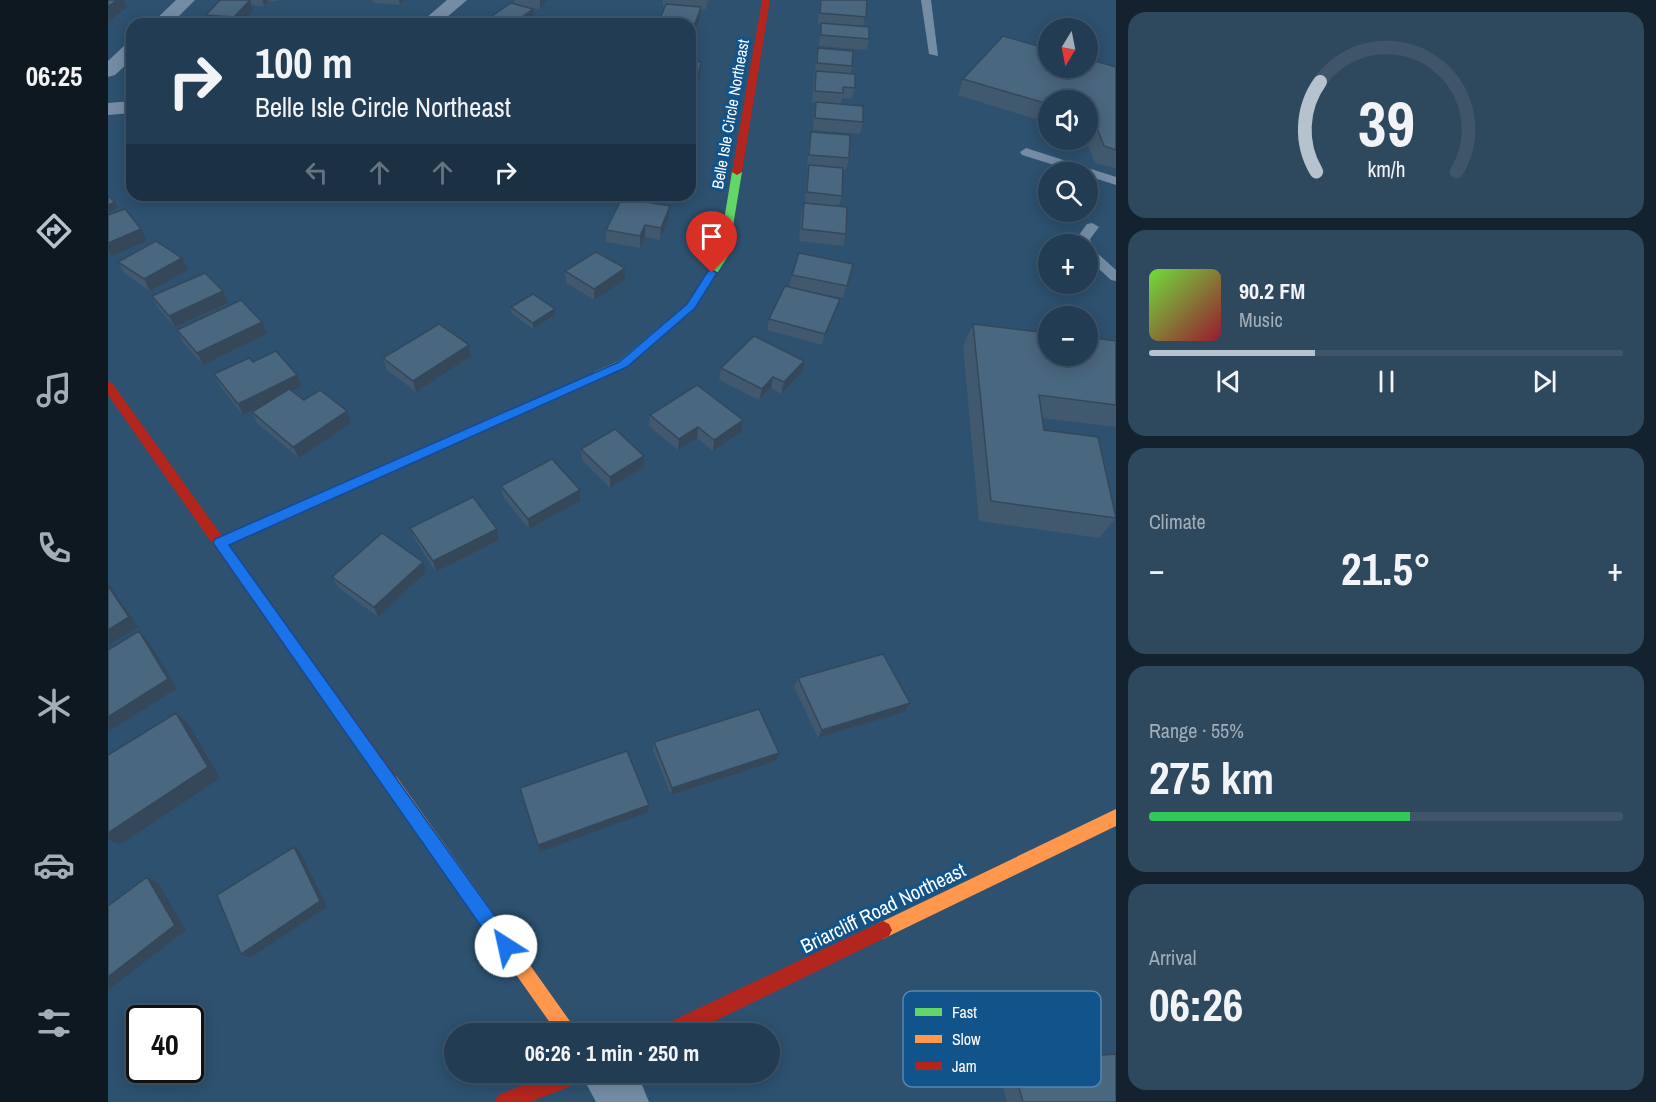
<!DOCTYPE html>
<meta charset="utf-8">
<style>
:root{--surface:#223d53;--page:#2e485d;--text:#f1f3f6;--muted:#a2aeb8;--line:#3f566a;--accent:#b6c2cd}
body{margin:0;font-family:"Archivo Narrow",sans-serif;background:var(--page);color:var(--text);height:100vh;display:flex;flex-direction:column;font-size:22px;white-space:nowrap}
*{box-sizing:border-box;margin:0}
p{font-size:20px;color:var(--muted)}
.icon{flex:none;width:33px;height:33px;fill:none;stroke:currentColor;stroke-width:2;stroke-linecap:round;stroke-linejoin:round}
.map{position:relative;flex:1;overflow:hidden}
.details{display:flex;flex-direction:column;gap:12px;padding:12px;background:#13222e;width:540px}
.details>*{flex:none}
.hud{position:absolute;left:18px;top:18px;width:570px;height:183px;border-radius:18px;box-shadow:0 3px 15px #0003,0 0 0 2px var(--line);background:#223d53;color:var(--text);overflow:hidden}
.needle{width:39px;rotate:190deg}
.buttons{position:absolute;left:930px;top:18px;display:grid;gap:12px}
.buttons a{display:grid;place-items:center;width:60px;height:60px;border-radius:50%;background:var(--surface);box-shadow:0 3px 15px #0003,0 0 0 2px var(--line);font-size:30px}
.speed{position:absolute;left:18px;top:1005px;display:flex;gap:12px;font-size:30px;font-weight:700;text-align:center}
.speed>*{display:grid;place-content:center;width:78px;height:78px;border-radius:50%;background:var(--surface);box-shadow:0 3px 15px #0003,0 0 0 2px var(--line);line-height:1}
.speed .limit{border:3px solid #111;border-radius:9px;background:#fff;color:#111}
.pin{position:absolute;display:grid;place-items:center;width:51px;height:51px;color:#fff;margin:-62px -26px;border-radius:50% 50% 50% 0;rotate:-45deg;box-shadow:0 0 6px #0007}
.pin .icon{rotate:45deg}
.me{position:absolute;width:66px;margin:-33px;rotate:325deg;stroke-linejoin:round;filter:drop-shadow(0 0 4px #0008)}
.turn{display:flex;align-items:center;gap:21px;height:126px;padding:0 30px;font-size:27px}
.turn .icon{width:78px;height:78px;stroke-width:2.5}
.turn b{display:block;font-size:42px;line-height:51px}
.lanes{display:flex;align-items:center;height:57px;padding:0 30px;background:#0003;justify-content:center;gap:30px;direction:ltr}
.lanes .off{opacity:.35}
.big{font-size:45px;font-weight:700;line-height:1.1}
.details .tile{flex:1;display:flex;flex-direction:column;justify-content:center;gap:9px;min-width:0;padding:0 21px;border-radius:18px;background:var(--page)}
.details .dial{align-items:center;gap:0}
.dial svg{height:156px;overflow:visible;fill:none;stroke:var(--line);stroke-width:7;stroke-linecap:round;text-anchor:middle}
.dial text{fill:var(--text);stroke:none}
.song{display:flex;align-items:center;gap:18px}
.cover{width:72px;height:72px;border-radius:9px;background:linear-gradient(135deg,hsl(100 70% 55%),hsl(350 70% 35%))}
.played{height:6px;border-radius:3px;background:linear-gradient(90deg,var(--accent) 35%,var(--line) 35%)}
.keys{display:flex;justify-content:space-around;direction:ltr}
.heat{display:flex;justify-content:space-between;align-items:center;font-size:33px;direction:ltr}
.charge{height:9px;border-radius:4px;background:linear-gradient(90deg,#34c759 55%,var(--line) 0)}
.trip{position:absolute;left:336px;top:1023px;width:336px;height:60px;border-radius:30px;background:var(--surface);box-shadow:0 3px 15px #0003,0 0 0 2px var(--line);font-weight:700;line-height:60px;text-align:center}
main{display:flex;flex:1;min-height:0}
.menu{display:flex;flex-direction:column;width:108px;justify-content:space-around;align-items:center;background:#0e1821;color:var(--muted)}
.menu .icon{width:42px;height:42px}
.menu .active{color:var(--accent)}
.menu b{font-size:27px;color:var(--text)}
.map>svg:first-child{display:block}
.lines{fill:none;stroke-linecap:round;stroke-linejoin:round}
.lane{fill:#748da4;fill-rule:evenodd}
.street{fill:#748da4;fill-rule:evenodd}
.fast{fill:#63d668;fill-rule:evenodd}
.slow{fill:#ff974d;fill-rule:evenodd}
.jam{fill:#b3261e;fill-rule:evenodd}
.wall{fill:#40596e}
.shaded-wall{fill:#34485a}
.building{fill:#4a6780;stroke:#34485a;stroke-width:1.5}
.route{fill:#1a73e8;stroke:#114b97;stroke-width:1.5}
.labels{text-anchor:middle;stroke-width:6;stroke-linejoin:round;paint-order:stroke}
.street-label{font-size:16px;fill:#fff;stroke:#11538b}
.near-street-label{font-size:20px;fill:#fff;stroke:#11538b}
.key{fill:#11538b;stroke:#5887ae;stroke-width:1.5}
.key-label{font-size:16px;fill:#fff}
</style>
<main>
<nav class="menu">
<b>06:25</b>
<svg class="icon active" aria-label="directions" viewBox="0 0 24 24"><path d="M12 3l9 9-9 9-9-9zM9 14v-3h6M13 9l2 2-2 2"/></svg>
<svg class="icon" aria-label="music" viewBox="0 0 24 24"><path d="M9 18V5l10-2v13"/><circle cx="6" cy="18" r="3"/><circle cx="16" cy="16" r="3"/></svg>
<svg class="icon" aria-label="phone" viewBox="0 0 24 24"><path d="M5 4h4l2 5-3 2q2 4 5 5l2-3 5 2v4C11 20 4 13 5 4z"/></svg>
<svg class="icon" aria-label="climate" viewBox="0 0 24 24"><path d="M12 3v18M4 7l16 10M4 17L20 7"/></svg>
<svg class="icon" aria-label="car" viewBox="0 0 24 24"><path d="M5 17H2v-5l4-1 3-4h7l3 4 3 1v5h-3M9 17h6M6 11h13"/><circle cx="7" cy="17" r="2"/><circle cx="17" cy="17" r="2"/></svg>
<svg class="icon" aria-label="filters" viewBox="0 0 24 24"><path d="M4 7h16M4 17h16"/><circle cx="9" cy="7" r="2"/><circle cx="15" cy="17" r="2"/></svg>
</nav>
<div class="map">
<svg width="1008" height="1102" viewBox="0 0 1008 1102">
<rect width="100%" height="100%" fill="#2d516f"/>
<g class="lines">
<path class="lane" d="M813 0H823L830 56 821 54Z
M918 148 1008 177V185L980 176V172H969L914 155 912 152Z
M984 223 991 227 982 239 988 252 1008 270V281L1003 280 980 259V244H972L968 239 979 224Z"/>
<path class="street" d="M68 0H87L63 24H43Z
M339 0H359L331 24H311Z
M24 43V59L7 75 0 77V61L17 45Z
M24 101V113L0 115V103Z
M472 1072H525L534 1085 541 1102H488Z"/>
<path class="fast" d="M629 169 634 172 620 256 587 308 519 367 494 378H486V372L511 361 579 304 610 256 624 172Z"/>
<path class="slow" d="M282 774 288 776 471 1034H450L276 788 274 782 276 776Z
M1008 809V826L781 936 775 939 769 936 766 930 769 924Z"/>
<path class="jam" d="M654 0H662L634 172 629 175 624 172Z
M490 371 494 372V378L121 545 288 776 290 782 288 788 282 790 276 788 0 395V382L4 383 114 536Z
M775 921 781 924 784 930 781 936 580 1034H549L551 1027Z
M448 1072H484L481 1079 422 1102H387L390 1095Z"/>
</g>
<path class="wall" d="M112 0H170L169 1H160L156 6 143 5 145 11 133 24H101L98 15Z
M264 0H296L292 5 265 3Z
M406 0H439L432 9 419 8 425 9 426 20 421 24H382L381 18 407 4Z
M555 0H600L598 9H593L592 18 586 35H585L582 48V24H551V21L557 6H555Z
M712 0H759L755 27 761 39 759 50 711 46 713 24H710Z
M710 48 744 66 743 74 747 88 744 99 734 98 733 104 755 122 752 134 705 130 706 113 708 103 704 102 708 59Z
M582 61 593 62 592 73 589 88H586L585 98 582 110Z
M1008 67V169L987 163 978 140H980V100H940V123L850 95 855 79Z
M703 132 741 158 738 170H735L734 196 731 206 738 234 735 246 691 241 693 215 696 203H697L699 176 701 166H699L701 143Z
M534 195H561L560 198Z
M562 206 561 218 552 240 537 237 532 248 498 242V230Z
M10 262 80 270 42 291 17 274Z
M745 264 735 298 688 288 732 299 728 311 714 345 659 330 661 319 681 287 684 275Z
M457 271 517 280 486 300 458 283Z
M44 296 120 303 67 327 50 308Z
M403 307 447 315 425 329 403 313Z
M865 324 1008 341V427L934 418 936 430 1008 518 991 538 871 521 855 346Z
M69 330 159 334 95 365 75 342Z
M363 356 308 392 279 370 275 358Z
M145 362 189 375 194 386 184 391 196 400 243 423 191 458 149 423 144 412 152 407 135 415 112 386 106 374Z
M613 368 694 372 673 394 663 388 651 400 611 380Z
M542 415 635 420 633 432 605 451 589 438 570 450 541 426Z
M473 449 536 456V467L502 488 474 460Z
M393 486 472 490V501L421 529 395 497Z
M302 528 389 529 391 540 328 572 306 538Z
M318 572 270 617 230 587 224 577Z
M690 678 802 703 796 712 710 738 686 687Z
M546 742 668 761 563 795 545 750Z
M904 1062 1008 1102H899L889 1064Z"/>
<path class="shaded-wall" d="M9 0H16L19 7 0 22V7Z
M142 0 145 11 133 24H128L126 17Z
M154 0H160V1L156 6Z
M291 0H296L292 5Z
M432 0H439L432 9Z
M593 7 592 18 586 35 587 24Z
M425 9 426 20 421 24H404Z
M585 27V38L582 48V40Z
M593 62 592 73 589 88 590 76Z
M586 87 585 98 582 110V102Z
M7 202 10 208 0 213V205Z
M562 206 561 218 552 240 553 228Z
M537 225V237L532 248V236Z
M33 229 39 241 4 256 0 250V243Z
M74 258 80 270 42 291 36 279Z
M517 268V280L486 300V289Z
M115 291 120 303 67 327 61 316Z
M732 299 728 311 714 345 717 334Z
M447 309V315L425 329V323Z
M154 322 159 334 95 365 89 353Z
M361 345 363 356 308 392 305 381Z
M696 361 694 372 673 394 676 382Z
M189 375 194 386 135 415 130 404Z
M665 377 663 388 651 400 654 389Z
M239 411 243 423 191 458 185 447Z
M635 420 633 432 605 451 606 440Z
M590 427 589 438 570 450 571 439Z
M536 456V467L502 488V477Z
M472 490V501L421 529 420 519Z
M389 529 391 540 328 572 325 561Z
M315 562 318 572 270 617 266 607Z
M0 583 30 627 0 645Z
M31 631 40 641 69 688 0 732V717Z
M802 703 796 712 710 738 714 730Z
M68 713 81 725 112 778 12 845 0 839V833Z
M671 753 668 761 563 795 564 788Z
M541 805 540 812 432 852 430 845Z
M186 847 193 853 219 907 142 958 133 954Z
M39 877 50 883 78 930 0 990V977Z"/>
<path class="building" d="M0 0H9L0 7Z
M112 0H142L126 17 98 15Z
M713 0H759L758 17 712 13Z
M403 3 425 9 404 24 381 18Z
M558 4 593 7 587 24 551 21Z
M713 23 761 27V39L713 35Z
M582 27H585L582 40Z
M895 36 940 49V68H980V59L1008 67V150L996 146 980 105V100H978L976 96 972 100H940V104L855 79Z
M710 48 745 51 744 66 709 63Z
M582 61 593 62 590 76H582Z
M708 71 747 74V88L735 87V93L707 91Z
M582 87H586L582 102Z
M708 102 755 106V122L707 118Z
M703 132 742 135 741 158 701 155Z
M701 165 735 168 734 196 699 192Z
M0 196 7 202 0 205Z
M514 198 562 206 553 228 537 225 532 236 498 230Z
M696 203 739 207 738 234 694 229Z
M17 209 33 229 0 243V215Z
M48 241 74 258 36 279 10 262Z
M488 252 517 268 486 289 457 271Z
M691 253 745 264 739 286 684 275Z
M97 273 115 291 61 316 44 296Z
M677 286 732 299 717 334 661 319Z
M425 294 447 309 425 323 403 307Z
M133 300 154 322 89 353 69 330Z
M331 324 361 345 305 381 275 358Z
M865 324 940 333V356H980V337L1008 341V405L931 395 936 430 990 437 1008 518 883 501Z
M646 336 696 361 676 382 665 377 654 389 613 368Z
M168 351 189 375 130 404 106 374 141 358 145 362Z
M589 385 635 420 606 440 590 427 571 439 542 415Z
M181 389 196 400 212 390 239 411 185 447 144 412Z
M507 429 536 456 502 477 473 449Z
M444 459 472 490 420 519 393 486Z
M365 497 389 529 325 561 302 528Z
M274 533 315 562 266 607 224 577Z
M0 586 21 617 0 630Z
M31 631 60 679 0 717V650Z
M775 654 802 703 714 730 690 678Z
M651 709 671 753 564 788 546 742Z
M68 713 100 767 0 833V755Z
M519 751 541 805 430 845 412 788Z
M186 847 212 901 133 954 109 895Z
M39 877 67 925 0 977V906Z
M1008 1054V1102H915L904 1062Z"/>
<path class="route" d="M604 270 609 273 587 308 519 367 121 545 404 940 407 946 404 952 398 955 391 952 105 543 107 539 511 362 579 304 600 271Z"/>
<g class="labels">
<g class="street-label">
<text transform="translate(622 114) rotate(-80)" y="6">Belle Isle Circle Northeast</text>
</g>
<g class="near-street-label">
<text transform="translate(775 908) rotate(-26)" y="7">Briarcliff Road Northeast</text>
</g>
</g>
<rect x="795" y="991" width="198" height="96" rx="9" class="key"/>
<rect x="807" y="1008" width="27" height="8" fill="#63d668"/>
<rect x="807" y="1035" width="27" height="8" fill="#ff974d"/>
<rect x="807" y="1062" width="27" height="8" fill="#b3261e"/>
<g class="key-label">
<text x="844" y="1018">Fast</text>
<text x="844" y="1045">Slow</text>
<text x="844" y="1072">Jam</text>
</g>
</svg>
<div class="buttons">
<a><svg class="needle" viewBox="-14 -14 28 28"><path d="M0-13l5 13h-10z" fill="#e53935"/><path d="M0 13l5-13h-10z" fill="#a2aeb8"/></svg></a>
<a><svg class="icon" aria-label="sound" viewBox="0 0 24 24"><path d="M4 9h4l5-4v14l-5-4H4zM17 9q2 3 0 6"/></svg></a>
<a><svg class="icon" aria-label="search" viewBox="0 0 24 24"><circle cx="10" cy="10" r="6"/><path d="M15 15l6 6"/></svg></a>
<a>+</a>
<a>−</a>
</div>
<div class="speed"><div class="limit">40</div></div>
<div class="pin" style="left:604px;top:273px;background:#d93025"><svg class="icon" aria-label="arrive" viewBox="0 0 24 24"><path d="M6 21V4h12l-3 4 3 4H6"/></svg></div>
<svg class="me" style="left:398px;top:946px" viewBox="-20 -20 40 40"><circle r="19" fill="#fff"/><path d="M0-13L10 11 0 6-10 11z" fill="#1a73e8"/></svg>
<div class="trip">06:26 · 1 min · 250 m</div>
<div class="hud">
<div class="turn"><svg class="icon" aria-label="right" viewBox="0 0 24 24"><path d="M7 20v-9h11M14 6l5 5-5 5"/></svg><div><b>100 m</b>Belle Isle Circle Northeast</div></div>
<div class="lanes"><svg class="icon off" aria-label="left" viewBox="0 0 24 24"><path d="M17 20v-9H6M10 6l-5 5 5 5"/></svg><svg class="icon off" aria-label="ahead" viewBox="0 0 24 24"><path d="M12 20V5M6 11l6-6 6 6"/></svg><svg class="icon off" aria-label="ahead" viewBox="0 0 24 24"><path d="M12 20V5M6 11l6-6 6 6"/></svg><svg class="icon" aria-label="right" viewBox="0 0 24 24"><path d="M7 20v-9h11M14 6l5 5-5 5"/></svg></div>
</div>
</div>
<section class="details">
<div class="tile dial"><svg viewBox="0 0 100 80">
<path d="M14 69A42 42 0 1 1 86 69"/>
<path d="M14 69A42 42 0 0 1 16 23" stroke="#b6c2cd"/>
<text x="50" y="56" font-size="32" font-weight="700">39</text>
<text x="50" y="72" font-size="11">km/h</text>
</svg></div>
<div class="tile">
<div class="song"><i class="cover"></i><div><b>90.2 FM</b><p>Music</p></div></div>
<div class="played"></div>
<div class="keys"><svg class="icon" aria-label="previous" viewBox="0 0 24 24"><path d="M18 5L8 12l10 7zM5 5v14"/></svg><svg class="icon" aria-label="pause" viewBox="0 0 24 24"><path d="M8 5v14M16 5v14"/></svg><svg class="icon" aria-label="next" viewBox="0 0 24 24"><path d="M6 5l10 7-10 7zM19 5v14"/></svg></div>
</div>
<div class="tile"><p>Climate</p>
<div class="heat"><a>−</a><b class="big">21.5°</b><a>+</a></div>
</div>
<div class="tile"><p>Range · 55%</p><b class="big">275 km</b><div class="charge"></div></div>
<div class="tile"><p>Arrival</p><b class="big">06:26</b></div>
</section>
</main>
